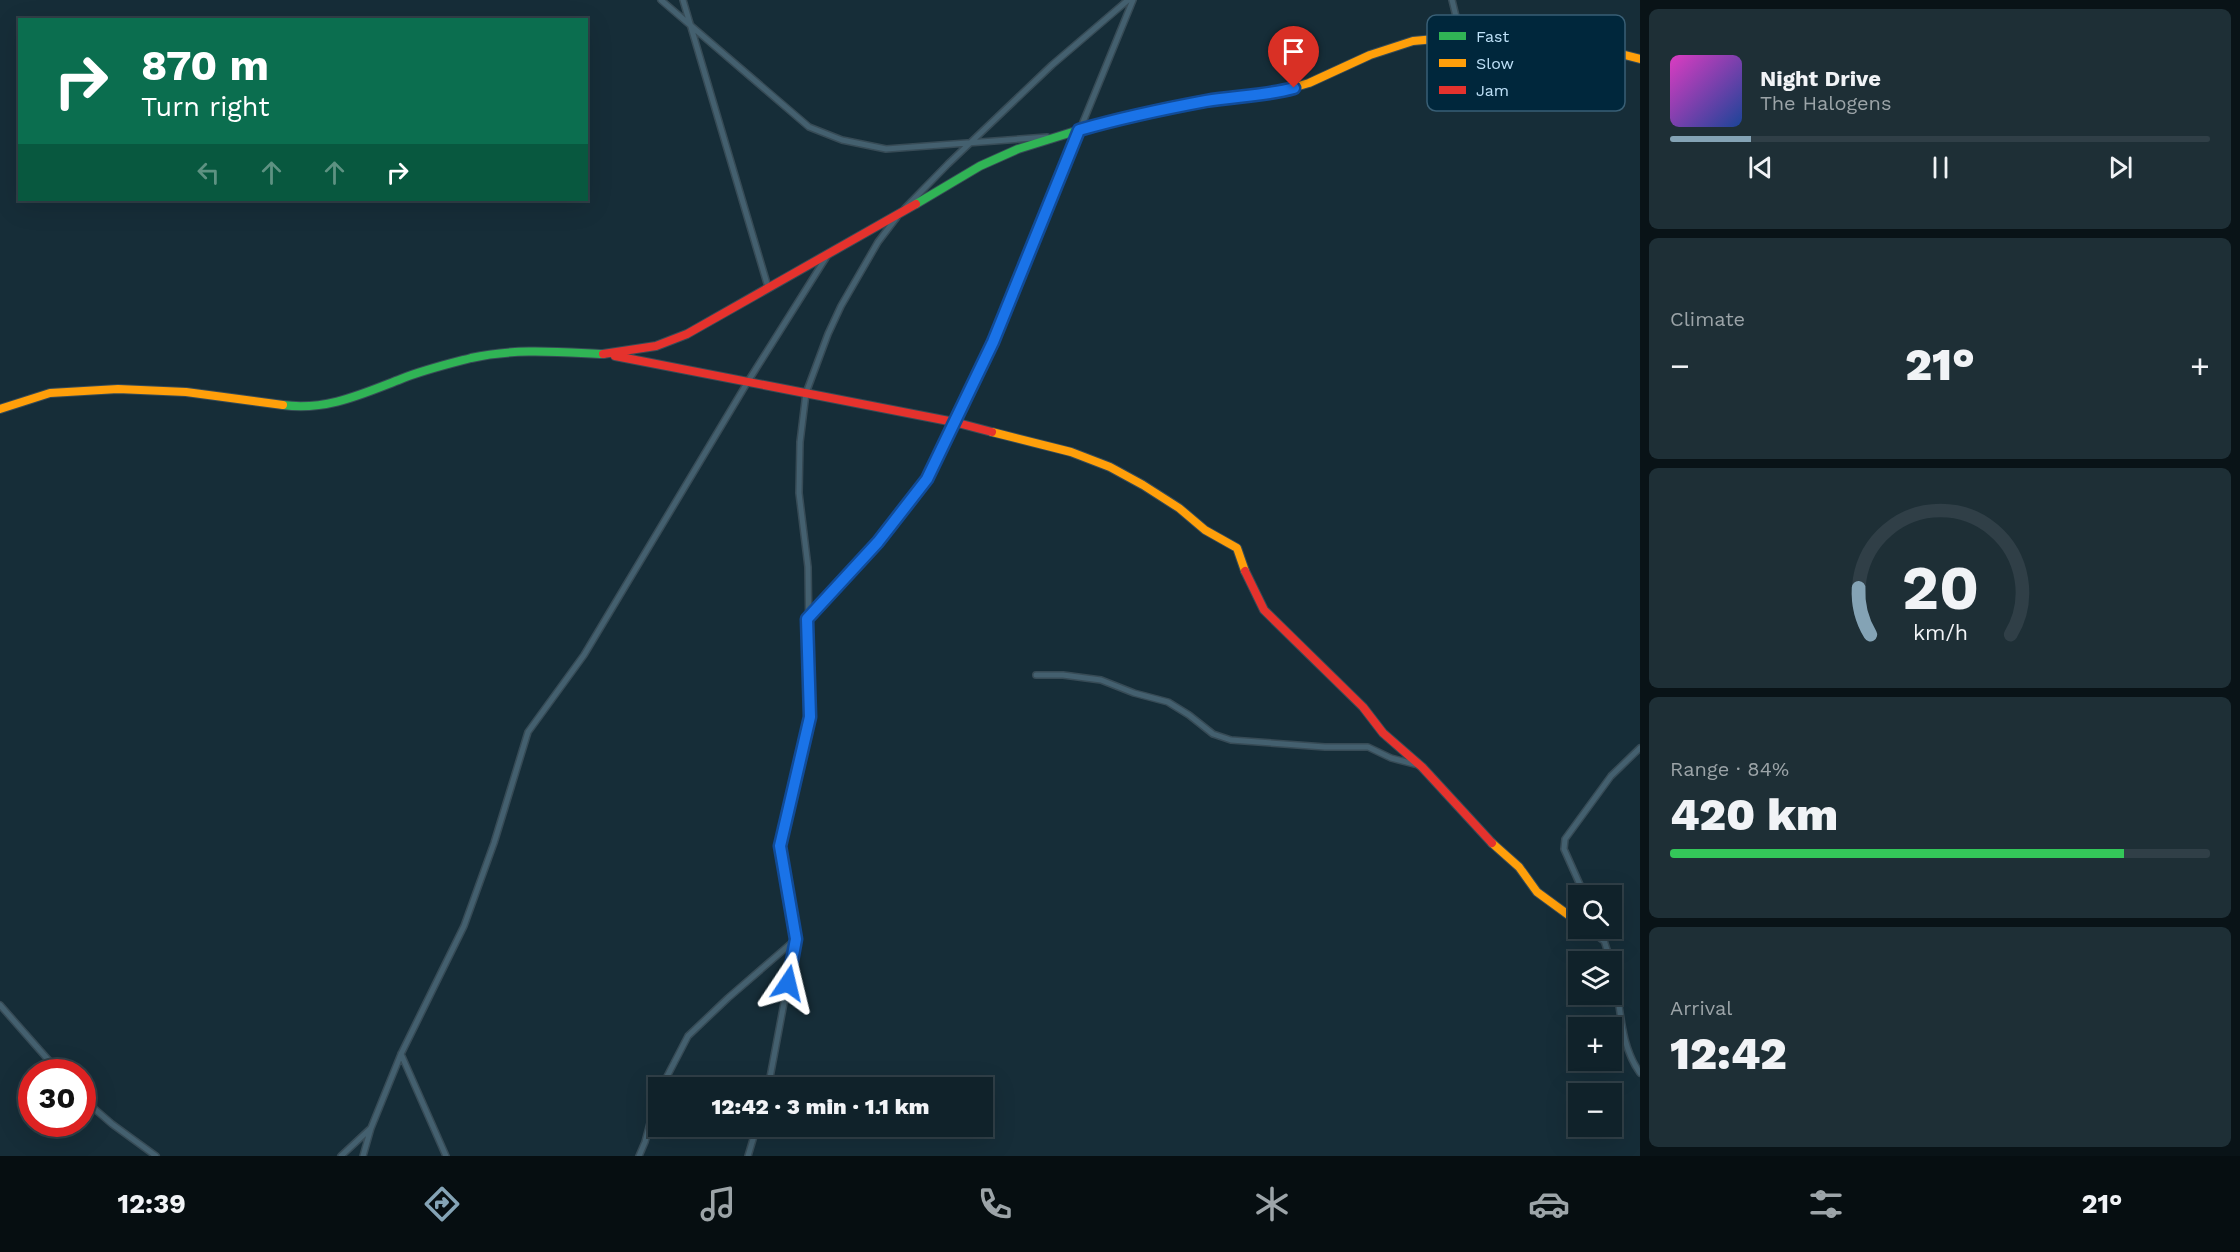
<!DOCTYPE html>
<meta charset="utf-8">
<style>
:root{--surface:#10222a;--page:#1e2f36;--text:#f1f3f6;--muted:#9ca4a8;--line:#303f47;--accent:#84a3b5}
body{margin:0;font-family:"Work Sans",sans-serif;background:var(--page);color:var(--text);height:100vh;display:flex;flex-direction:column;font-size:22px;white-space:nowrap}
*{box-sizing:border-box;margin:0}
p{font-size:20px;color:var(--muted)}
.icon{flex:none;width:33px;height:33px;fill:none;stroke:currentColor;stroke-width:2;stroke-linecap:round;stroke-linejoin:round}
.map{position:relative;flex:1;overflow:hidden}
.sheet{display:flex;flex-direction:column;gap:9px;padding:9px;background:#091317;width:600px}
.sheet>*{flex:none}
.top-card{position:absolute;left:18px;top:18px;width:570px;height:183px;border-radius:0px;box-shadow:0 6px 24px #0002,0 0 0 2px var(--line);background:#0b6e4f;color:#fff;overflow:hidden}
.tools{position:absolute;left:1568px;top:885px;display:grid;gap:12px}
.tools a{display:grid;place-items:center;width:54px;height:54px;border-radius:0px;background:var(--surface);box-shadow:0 6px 24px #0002,0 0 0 2px var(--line);font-size:30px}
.speed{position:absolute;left:18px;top:1059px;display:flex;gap:12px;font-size:30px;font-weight:700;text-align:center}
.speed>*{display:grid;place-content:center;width:78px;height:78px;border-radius:50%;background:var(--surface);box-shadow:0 6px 24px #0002,0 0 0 2px var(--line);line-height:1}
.speed .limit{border:9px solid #d22;background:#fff;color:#111}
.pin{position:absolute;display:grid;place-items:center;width:51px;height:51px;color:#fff;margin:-62px -26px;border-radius:50% 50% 50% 0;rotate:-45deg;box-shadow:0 0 6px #0007}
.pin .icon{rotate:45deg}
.me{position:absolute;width:66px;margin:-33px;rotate:10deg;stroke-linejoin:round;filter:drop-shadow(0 0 4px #0008)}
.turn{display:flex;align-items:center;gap:21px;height:126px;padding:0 24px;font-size:27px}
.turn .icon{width:78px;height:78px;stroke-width:2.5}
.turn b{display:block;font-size:42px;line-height:51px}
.lanes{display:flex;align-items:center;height:57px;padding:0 24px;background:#0003;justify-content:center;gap:30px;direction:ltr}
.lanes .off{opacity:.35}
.big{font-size:45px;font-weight:800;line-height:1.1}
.sheet .widget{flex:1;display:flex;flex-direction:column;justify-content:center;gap:9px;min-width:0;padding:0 21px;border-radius:9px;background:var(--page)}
.sheet .dial{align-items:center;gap:0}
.dial svg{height:156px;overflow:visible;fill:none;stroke:var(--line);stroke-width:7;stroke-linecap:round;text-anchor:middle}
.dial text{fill:var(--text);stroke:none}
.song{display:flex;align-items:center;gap:18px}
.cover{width:72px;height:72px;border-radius:9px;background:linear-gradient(135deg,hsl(310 70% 55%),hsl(220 70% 35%))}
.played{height:6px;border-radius:3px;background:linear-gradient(90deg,var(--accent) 15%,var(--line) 15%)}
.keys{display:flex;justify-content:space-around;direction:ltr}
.heat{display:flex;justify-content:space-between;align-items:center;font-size:33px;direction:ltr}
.charge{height:9px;border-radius:4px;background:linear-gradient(90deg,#34c759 84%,var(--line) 0)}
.trip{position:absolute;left:648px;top:1077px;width:345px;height:60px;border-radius:0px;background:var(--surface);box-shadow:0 6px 24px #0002,0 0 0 2px var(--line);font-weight:800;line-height:60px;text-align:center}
.dock{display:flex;height:96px;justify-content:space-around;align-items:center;background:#060e11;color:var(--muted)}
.dock .icon{width:42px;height:42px}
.dock .current{color:var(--accent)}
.dock b{font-size:27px;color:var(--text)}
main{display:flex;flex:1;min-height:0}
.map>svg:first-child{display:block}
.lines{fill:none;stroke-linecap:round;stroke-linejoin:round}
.street-casing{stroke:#374b56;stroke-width:8}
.fast-casing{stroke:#374b56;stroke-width:10}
.slow-casing{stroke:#374b56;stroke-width:10}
.jam-casing{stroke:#374b56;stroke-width:10}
.street{stroke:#44606f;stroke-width:5}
.fast{stroke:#30b455;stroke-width:8}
.slow{stroke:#ff9f0a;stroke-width:8}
.jam{stroke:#e5322d;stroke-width:8}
.route-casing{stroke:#114b97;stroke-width:15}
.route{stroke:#1a73e8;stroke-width:10}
.key{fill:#00273c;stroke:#395f75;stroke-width:1.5}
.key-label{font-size:16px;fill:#bfe2f9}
</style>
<main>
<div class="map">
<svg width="1640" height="1156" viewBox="0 0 1640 1156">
<rect width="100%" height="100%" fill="#162d38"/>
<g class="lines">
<g class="street-casing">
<path id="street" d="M661 0 809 127 842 140 886 149 1047 137
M683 0 768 287
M1452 0 1461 37
M905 208 948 164 1052 65 1128 0
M807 619 878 542 927 479 993 342 1133 0
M1036 675H1063L1101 680 1134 693 1168 702 1189 715 1213 734 1231 740 1325 747H1368L1391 758 1418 765
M1585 896 1564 849 1565 839 1611 776 1640 748
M1587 928 1604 941
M1600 928 1611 962
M1611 963C1622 999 1617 1041 1640 1073
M0 1005 59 1072
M401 1054 446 1156
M661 1088 688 1036 728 998 795 940
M768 1088 796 939 780 846 810 717 808 567 799 493 800 442 806 393 828 334 841 306 878 242 897 217
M82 1098 112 1124 156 1156
M341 1156 370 1129
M363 1156 371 1128 401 1054 464 926 494 843 528 732 584 655 747 383 827 256
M639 1156 645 1142 658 1093
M748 1156 757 1126"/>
</g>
<g class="fast-casing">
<path id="fast" d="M916 204 980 166 1018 149 1079 130 1126 117 1209 101 1285 90
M283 405C326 411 362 394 401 379 423 370 448 364 471 358 515 348 559 352 603 354"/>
</g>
<g class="slow-casing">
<path id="slow" d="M1285 90 1309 83 1370 55 1413 41 1469 36 1547 35 1640 59
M0 409 50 393 118 389 186 392 283 405
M992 432 1071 452 1110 467 1143 485 1179 508 1205 530 1237 548 1245 571
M1492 843 1519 867 1537 892 1578 922"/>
</g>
<g class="jam-casing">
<path id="jam" d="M603 354 656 346 687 334 916 204
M615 356 954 422 992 432
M1245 571 1264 610 1363 707 1383 733 1422 767 1492 843"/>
</g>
<use href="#street" class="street"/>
<use href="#fast" class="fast"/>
<use href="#slow" class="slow"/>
<use href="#jam" class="jam"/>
</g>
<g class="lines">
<g class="route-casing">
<path id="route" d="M788 983 796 939 780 846 810 717 807 619 878 542 927 479 993 342 1079 130C1121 118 1163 109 1206 101 1236 96 1265 96 1294 88"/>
</g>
<use href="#route" class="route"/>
</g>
<rect x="1427" y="15" width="198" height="96" rx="9" class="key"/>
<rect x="1439" y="32" width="27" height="8" fill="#30b455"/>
<rect x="1439" y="59" width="27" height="8" fill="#ff9f0a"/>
<rect x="1439" y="86" width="27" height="8" fill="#e5322d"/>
<g class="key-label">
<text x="1476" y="42">Fast</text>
<text x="1476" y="69">Slow</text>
<text x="1476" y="96">Jam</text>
</g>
</svg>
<div class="tools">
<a><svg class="icon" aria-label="search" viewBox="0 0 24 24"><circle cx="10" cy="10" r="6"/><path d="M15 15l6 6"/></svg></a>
<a><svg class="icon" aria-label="layers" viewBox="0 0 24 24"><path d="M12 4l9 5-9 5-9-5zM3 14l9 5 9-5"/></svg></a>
<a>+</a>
<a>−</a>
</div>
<div class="speed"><div class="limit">30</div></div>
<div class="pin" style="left:1294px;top:88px;background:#d93025"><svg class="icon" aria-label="arrive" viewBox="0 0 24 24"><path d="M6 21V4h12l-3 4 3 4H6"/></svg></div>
<svg class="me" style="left:788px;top:983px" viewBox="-20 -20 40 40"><path d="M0-17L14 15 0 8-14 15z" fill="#1a73e8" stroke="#fff" stroke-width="4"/></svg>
<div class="trip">12:42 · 3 min · 1.1 km</div>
<div class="top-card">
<div class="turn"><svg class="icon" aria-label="right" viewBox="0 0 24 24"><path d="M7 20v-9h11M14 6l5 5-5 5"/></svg><div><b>870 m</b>Turn right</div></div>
<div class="lanes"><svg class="icon off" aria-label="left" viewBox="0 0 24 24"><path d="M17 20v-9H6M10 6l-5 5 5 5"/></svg><svg class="icon off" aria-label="ahead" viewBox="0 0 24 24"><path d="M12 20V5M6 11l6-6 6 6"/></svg><svg class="icon off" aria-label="ahead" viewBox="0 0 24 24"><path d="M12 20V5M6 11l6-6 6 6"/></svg><svg class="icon" aria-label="right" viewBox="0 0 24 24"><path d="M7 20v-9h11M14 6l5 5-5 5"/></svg></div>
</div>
</div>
<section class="sheet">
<div class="widget">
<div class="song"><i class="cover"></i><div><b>Night Drive</b><p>The Halogens</p></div></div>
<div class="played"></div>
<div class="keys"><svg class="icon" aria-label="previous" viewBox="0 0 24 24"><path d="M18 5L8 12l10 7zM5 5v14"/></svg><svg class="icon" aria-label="pause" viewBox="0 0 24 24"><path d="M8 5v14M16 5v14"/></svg><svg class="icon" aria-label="next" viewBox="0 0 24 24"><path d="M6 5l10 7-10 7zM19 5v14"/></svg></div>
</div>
<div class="widget"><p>Climate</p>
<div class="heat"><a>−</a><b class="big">21°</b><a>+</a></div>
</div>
<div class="widget dial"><svg viewBox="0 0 100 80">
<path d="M14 69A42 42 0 1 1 86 69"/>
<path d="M14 69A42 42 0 0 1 8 45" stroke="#84a3b5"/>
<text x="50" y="56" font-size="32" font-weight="700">20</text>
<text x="50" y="72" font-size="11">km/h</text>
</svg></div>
<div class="widget"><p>Range · 84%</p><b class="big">420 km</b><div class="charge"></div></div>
<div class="widget"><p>Arrival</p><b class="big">12:42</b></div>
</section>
</main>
<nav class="dock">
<b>12:39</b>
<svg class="icon current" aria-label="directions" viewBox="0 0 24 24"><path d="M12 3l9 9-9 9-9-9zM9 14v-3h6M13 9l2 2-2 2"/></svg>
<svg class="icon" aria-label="music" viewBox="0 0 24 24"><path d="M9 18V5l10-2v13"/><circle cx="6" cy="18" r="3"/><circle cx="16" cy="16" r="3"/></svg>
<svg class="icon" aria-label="phone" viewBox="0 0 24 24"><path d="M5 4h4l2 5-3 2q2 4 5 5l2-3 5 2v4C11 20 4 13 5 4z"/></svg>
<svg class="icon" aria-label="climate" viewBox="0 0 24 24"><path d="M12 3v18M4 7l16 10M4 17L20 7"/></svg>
<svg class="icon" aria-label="car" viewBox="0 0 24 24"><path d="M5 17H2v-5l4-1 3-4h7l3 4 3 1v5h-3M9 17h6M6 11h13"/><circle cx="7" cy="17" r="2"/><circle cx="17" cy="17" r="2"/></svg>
<svg class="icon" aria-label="filters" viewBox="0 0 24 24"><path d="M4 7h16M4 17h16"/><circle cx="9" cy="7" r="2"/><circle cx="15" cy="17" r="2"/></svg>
<b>21°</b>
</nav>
